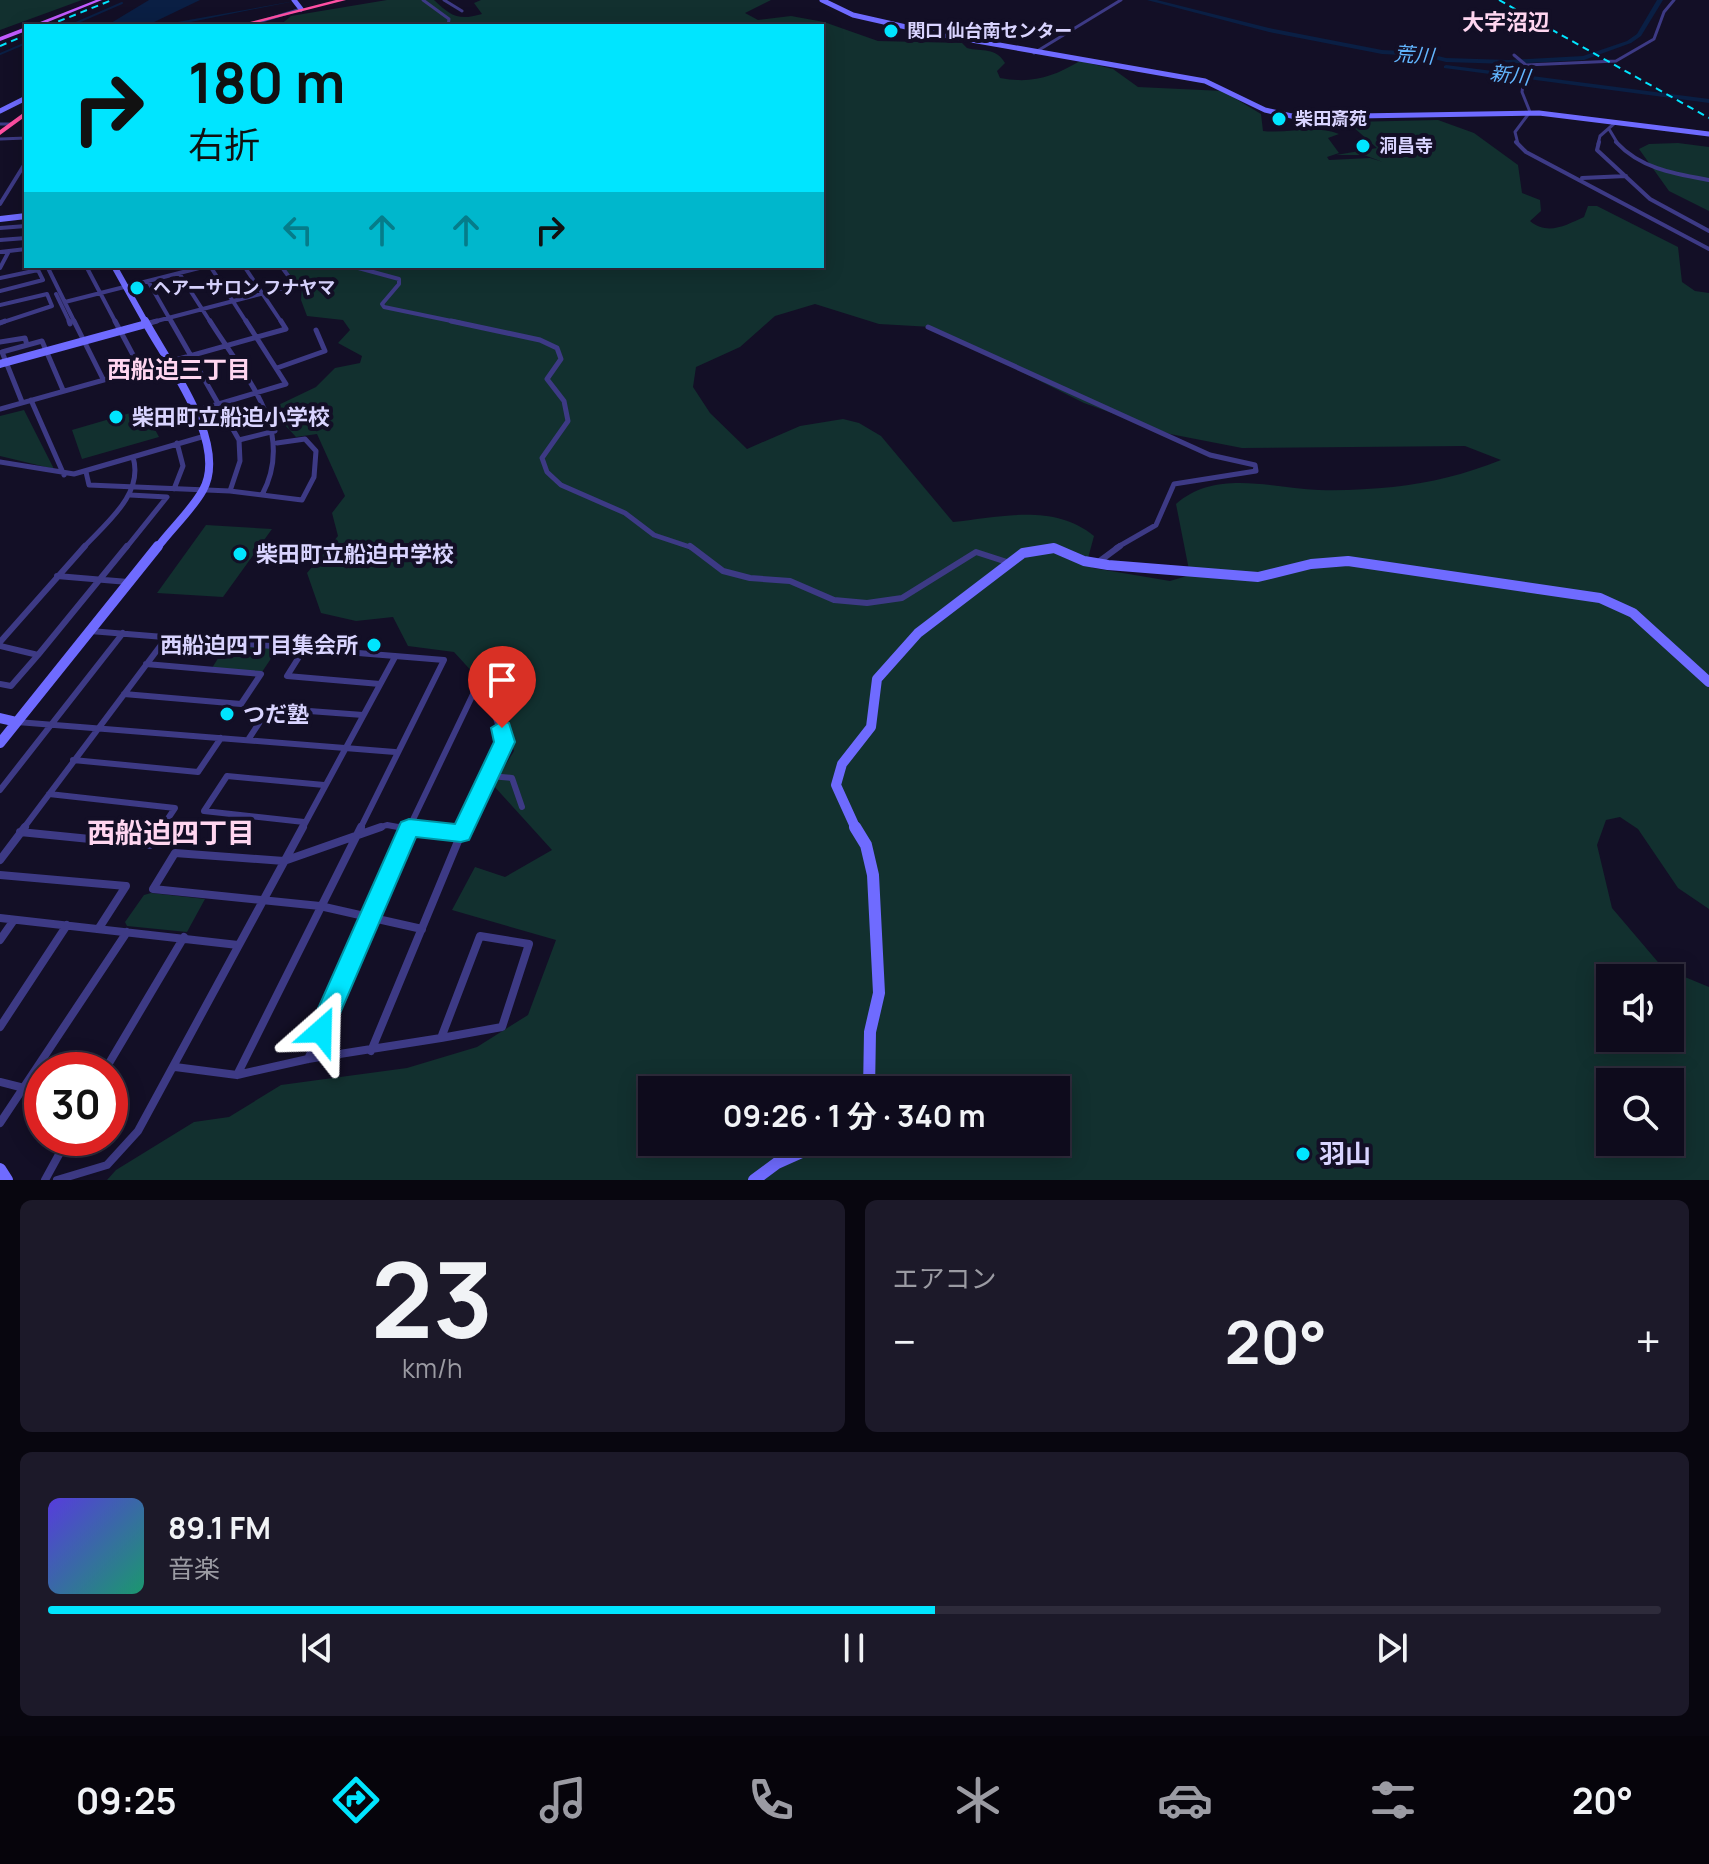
<!DOCTYPE html>
<html lang="ja">
<meta charset="utf-8">
<style>
:root{--surface:#0e0b1c;--page:#1c1929;--text:#f1f3f6;--muted:#9b9ba3;--line:#2e2b3b;--accent:#00e5ff}
body{margin:0;font-family:Manrope,"Noto Sans JP",sans-serif;background:var(--page);color:var(--text);height:100vh;display:flex;flex-direction:column;font-size:30px;white-space:nowrap}
*{box-sizing:border-box;margin:0}
p{font-size:26px;color:var(--muted)}
.icon{flex:none;width:44px;height:44px;fill:none;stroke:currentColor;stroke-width:2;stroke-linecap:round;stroke-linejoin:round}
.map{position:relative;height:1180px;overflow:hidden}
.details{display:flex;flex-direction:column;gap:20px;padding:20px;background:#08060f;flex:1}
.details>*{flex:none}
.top-card{position:absolute;left:24px;top:24px;width:800px;height:244px;border-radius:0px;box-shadow:0 4px 20px #0003,0 0 0 2px var(--line);background:#00e5ff;color:#111;overflow:hidden}
.controls{position:absolute;left:1596px;top:964px;display:grid;gap:16px}
.controls a{display:grid;place-items:center;width:88px;height:88px;border-radius:0px;background:var(--surface);box-shadow:0 4px 20px #0003,0 0 0 2px var(--line);font-size:40px}
.speed{position:absolute;left:24px;top:1052px;display:flex;gap:16px;font-size:40px;font-weight:700;text-align:center}
.speed>*{display:grid;place-content:center;width:104px;height:104px;border-radius:50%;background:var(--surface);box-shadow:0 4px 20px #0003,0 0 0 2px var(--line);line-height:1}
.speed .limit{border:12px solid #d22;background:#fff;color:#111}
.pin{position:absolute;display:grid;place-items:center;width:68px;height:68px;color:#fff;margin:-82px -34px;border-radius:50% 50% 50% 0;rotate:-45deg;box-shadow:0 0 8px #0007}
.pin .icon{rotate:45deg}
.me{position:absolute;width:88px;margin:-44px;rotate:25deg;stroke-linejoin:round;filter:drop-shadow(0 0 6px #0008)}
.turn{display:flex;align-items:center;gap:28px;height:168px;padding:0 32px;font-size:36px}
.turn .icon{width:104px;height:104px;stroke-width:2.5}
.turn b{display:block;font-size:56px;line-height:68px}
.lanes{display:flex;align-items:center;height:76px;padding:0 32px;background:#0003;justify-content:center;gap:40px;direction:ltr}
.lanes .off{opacity:.35}
.big{font-size:60px;font-weight:700;line-height:1.1}
.details .card{flex:1;display:flex;flex-direction:column;justify-content:center;gap:12px;min-width:0;padding:0 28px;border-radius:12px;background:var(--page)}
.details .dial{align-items:center;gap:0}
.dial b{font-size:104px;line-height:1}
.song{display:flex;align-items:center;gap:24px}
.cover{width:96px;height:96px;border-radius:12px;background:linear-gradient(135deg,hsl(250 70% 55%),hsl(160 70% 35%))}
.played{height:8px;border-radius:4px;background:linear-gradient(90deg,var(--accent) 55%,var(--line) 55%)}
.keys{display:flex;justify-content:space-around;direction:ltr}
.heat{display:flex;justify-content:space-between;align-items:center;font-size:44px;direction:ltr}
.details .tiles{flex:1;display:grid;gap:20px;grid-template-columns:1fr 1fr}
.card:last-child{grid-column:span 2}
.trip{position:absolute;left:638px;top:1076px;width:432px;height:80px;border-radius:0px;background:var(--surface);box-shadow:0 4px 20px #0003,0 0 0 2px var(--line);font-weight:700;line-height:80px;text-align:center}
.tab-bar{display:flex;height:128px;justify-content:space-around;align-items:center;background:#06040b;color:var(--muted)}
.tab-bar .icon{width:56px;height:56px}
.tab-bar .active{color:var(--accent)}
.tab-bar b{font-size:36px;color:var(--text)}
.map>svg:first-child{display:block}
.green{fill:#12302f;fill-rule:evenodd}
.water{fill:#0a1f44}
.lines{fill:none;stroke-linecap:round;stroke-linejoin:round}
.stream{stroke:#0a1f44;stroke-width:2}
.river{fill:#0a1f44;fill-rule:evenodd}
.street-far4{stroke:#3d3a85;stroke-width:3}
.street-far3{stroke:#3d3a85;stroke-width:4}
.street-far2{stroke:#3d3a85;stroke-width:5}
.street-far1{stroke:#3d3a85;stroke-width:6}
.street{stroke:#3d3a85;stroke-width:8}
.secondary-far4{stroke:#6f6bff;stroke-width:5}
.secondary-far3{stroke:#6f6bff;stroke-width:6}
.secondary-far2{stroke:#6f6bff;stroke-width:8}
.secondary-far1{stroke:#6f6bff;stroke-width:10}
.secondary{stroke:#6f6bff;stroke-width:12}
.primary{fill:#c25bff;fill-rule:evenodd}
.highway{fill:#ff4fa3;fill-rule:evenodd}
.rail{stroke:#00e5ff;stroke-width:2;stroke-dasharray:7 5;stroke-linecap:butt}
.route{fill:#00e5ff;stroke:#0095a6;stroke-width:2}
.poi-dot{fill:#00e5ff;stroke:#130f26;stroke-width:3}
.labels{text-anchor:middle;stroke-width:8;stroke-linejoin:round;paint-order:stroke}
.far-poi-label{font-size:18px;font-weight:bold;fill:#d9d4ff;stroke:#130f26;text-anchor:start}
.far-water-label{font-size:20px;font-style:italic;fill:#62b6ff;stroke:#130f26}
.far-quarter-label{font-size:22px;font-weight:bold;fill:#ffd6f0;stroke:#130f26}
.poi-label{font-size:22px;font-weight:bold;fill:#d9d4ff;stroke:#130f26;text-anchor:start}
.neighbourhood-label{font-size:24px;font-weight:bold;fill:#ffd6f0;stroke:#130f26}
.near-poi-label{font-size:26px;font-weight:bold;fill:#d9d4ff;stroke:#130f26;text-anchor:start}
.near-neighbourhood-label{font-size:28px;font-weight:bold;fill:#ffd6f0;stroke:#130f26}
</style>
<div class="map">
<svg width="1709" height="1180" viewBox="0 0 1709 1180">
<rect width="100%" height="100%" fill="#130f26"/>
<path class="green" d="M0 0H82L0 30Z
M387 0H434C451 16 458 21 482 14L474 3 481 0H771L745 13 758 20 791 16 824 22 878 41 962 43 967 48C982 52 996 47 1005 63L997 71 1000 78C1032 84 1053 77 1080 61L1113 69 1138 87 1223 91 1261 114 1263 131C1289 134 1314 124 1339 134L1328 138 1339 153 1327 157 1329 160 1370 158 1383 162 1364 155H1336L1377 148 1352 126 1370 127 1350 122 1438 120 1474 133 1518 165 1522 193 1540 200 1541 211 1530 221C1548 236 1566 225 1584 217L1588 206H1597L1678 247 1682 282 1695 291 1709 293V909L1678 888 1638 829 1620 817 1606 820 1597 845 1612 908 1663 968 1709 987V1180H107L116 1170 194 1122 229 1117 281 1085 407 1068 477 1047 528 1015 556 940 452 910 475 867 505 877 552 850 493 785 514 751 498 700 454 652 408 646 393 617 356 621 321 613 307 573 338 536 332 513 345 496 317 434 296 437 270 409 316 387 335 368 360 363 362 356 338 343 350 330 343 320 307 316 301 300 302 287 282 266H822V26H279L291 16ZM815 304 879 324 932 327 1084 403 1170 434 1242 448 1465 446 1501 460C1466 474 1430 483 1393 487 1369 489 1343 491 1319 490 1271 488 1216 469 1176 504L1190 575 1170 581 1093 568 1087 562 1094 536C1054 503 1000 517 953 522L881 436 859 423 843 419 800 426 747 449 710 413 693 387 696 367 740 347 775 316ZM1610 978H1670V1038H1610ZM1610 1082H1670V1142H1610ZM652 1090H1056V1142H652Z
M1678 143 1709 147V211L1669 191 1639 149 1649 144Z
M144 409 159 437 82 459 72 430Z
M24 410 54 469 0 456V416Z
M206 525 272 529 223 597 157 593Z
M227 644 278 648 262 672 212 668Z
M151 893 205 899 187 932 127 926 125 922 144 895Z"/>
<path class="water" d="M149 0H200L150 24 155 26 300 0 171 26H106Z"/>
<g class="lines">
<path class="stream" d="M69 26 122 3
M0 54 26 43"/>
<path class="river" d="M1147 0H1157L1269 28 1382 50 1422 52 1446 58 1508 60 1583 56 1627 41 1637 34 1657 0H1663L1641 36 1631 43 1584 60 1508 64 1446 62 1422 56 1382 54 1269 32Z
M1446 65 1709 99V103L1444 68V66Z"/>
<path class="street-far4" d="M423 0 449 19 448 26
M444 0 462 11
M246 26 301 9
M1034 53 1121 0
M1514 55 1526 65 1616 61 1654 39 1664 12 1674 0
M0 124H11
M1609 129 1618 144
M0 139 26 138
M1518 144 1515 132 1530 112 1522 92 1526 65
M1598 144 1600 136 1616 122"/>
<path class="street-far3" d="M1516 142 1526 152 1709 249
M1599 142 1597 150 1650 199 1709 231
M1616 142C1641 169 1675 174 1709 180
M1582 178 1626 176
M0 204 26 162
M0 228 26 226
M0 240 26 238
M0 252 26 249
M55 266 48 268 75 323
M86 266 116 323
M210 266 247 323
M244 266 282 323
M351 266 399 279V284L382 304 384 307 461 323
M0 268 9 251
M179 273 211 323
M0 278 38 270 43 280 0 291
M148 281 172 323
M56 294 70 323
M65 302 207 266
M0 305 47 294 52 306 0 323
M149 323 295 285 281 266"/>
<path class="street-far2" d="M69 321 70 324
M74 321 103 379
M115 321 140 368
M171 321 239 440 240 461 230 491
M210 321C244 376 297 429 262 495
M451 321 540 340 557 348 561 359 547 379 564 401 568 421 542 458 547 472 561 485 625 513 654 535 693 548
M0 323 5 321
M146 324 157 321
M928 327 1210 455 1255 465 1256 471 1174 484 1156 525 1116 548
M0 342 25 338 27 345
M277 368 325 351 316 330
M31 400 64 475
M22 402 2 352 42 341 63 390
M0 409 286 329 281 321
M195 411 286 384 246 321
M239 440 275 431
M0 462 74 474 205 436
M86 472 89 485 230 491 302 500 314 477 316 451 305 439 277 443
M174 489 183 466 177 443
M83 548C107 522 144 494 133 457
M126 548 167 497 130 495"/>
<path class="street-far1" d="M690 546 723 571 750 578 790 581 834 600 867 603 902 598 976 552 1010 563
M1097 563 1120 546
M57 576 128 582
M90 631 444 660 360 829
M0 642 85 546
M0 646 38 655 11 686 0 684
M304 649 287 676 380 684
M38 655 127 546
M124 694 241 704 261 674 146 664
M17 722 395 752
M248 740 269 708 363 715
M73 760 198 772 221 738
M490 776 512 778 522 807
M0 790 123 633
M49 794 175 808 161 829
M304 822 204 811 227 776 324 785
M23 829 167 637
M302 829 395 657
M374 829 387 825 409 829
M416 829 409 828 476 688 495 715 504 742 463 829"/>
<path class="street" d="M410 827 461 834
M20 832 150 845 162 827
M461 834 464 827
M0 860 25 827
M0 875 126 886 99 928
M0 918 238 945
M373 918 422 929
M373 918 320 906 153 889 175 853 284 861 381 827
M373 918 409 828 401 827
M480 936 529 944 502 1027 441 1038Z
M0 940 14 920
M0 1027 67 925
M371 1051 461 834
M308 1059 373 918
M175 1067 237 1075 308 1059 441 1038
M105 1070 184 937
M237 1075 361 827
M0 1082 24 1088
M0 1123 127 932
M45 1180 68 1138
M57 1180 107 1165 138 1131 303 827"/>
<path class="secondary-far4" d="M294 0 301 9
M822 0 853 15 937 34 1205 81 1265 110 1296 117 1539 113 1709 134
M0 111 26 98"/>
<path class="secondary-far3" d="M0 219 26 216
M114 266 146 323"/>
<path class="secondary-far2" d="M145 321C167 362 229 443 203 490 192 510 171 529 157 548
M0 364 146 324"/>
<path class="secondary-far1" d="M0 718 17 722
M0 743 158 546
M856 829 836 785 842 764 871 727 877 679 918 633 1023 553 1054 548 1084 561 1108 565 1258 577 1311 564 1348 561 1600 598 1633 613 1709 682"/>
<path class="secondary" d="M855 827 866 845 873 875 879 993 870 1032 869 1090
M0 1169 7 1180
M754 1180 777 1163 824 1142"/>
<path class="primary" d="M96 0H102L38 26H30Z
M26 27V31L0 41V37Z"/>
<path class="highway" d="M336 0H346L244 26H234Z
M26 111V116L0 135V130Z"/>
<path class="rail" d="M1499 0 1709 118
M47 26 112 0
M0 46 26 35"/>
</g>
<path class="route" d="M502 721 509 723 515 742 469 840 461 842 416 837 329 1039 321 1042 312 1039 308 1031 401 822 409 819 455 824 494 742 491 728Z"/>
<g class="poi-dot">
<circle cx="891" cy="31" r="8"/>
<circle cx="1279" cy="119" r="8"/>
<circle cx="1363" cy="146" r="8"/>
<circle cx="137" cy="288" r="8"/>
<circle cx="116" cy="417" r="8"/>
<circle cx="240" cy="554" r="8"/>
<circle cx="374" cy="645" r="8"/>
<circle cx="227" cy="714" r="8"/>
<circle cx="1303" cy="1154" r="8"/>
</g>
<g class="labels">
<g class="far-poi-label">
<text x="907" y="37">関口 仙台南センター</text>
<text x="1295" y="125">柴田斎苑</text>
<text x="1379" y="152">洞昌寺</text>
<text x="153" y="294">ヘアーサロン フナヤマ</text>
</g>
<g class="far-water-label">
<text transform="translate(1414 55) rotate(4)" y="7">荒川</text>
<text transform="translate(1510 75) rotate(7)" y="7">新川</text>
</g>
<g class="far-quarter-label">
<text x="1506" y="30">大字沼辺</text>
</g>
<g class="poi-label">
<text x="132" y="425">柴田町立船迫小学校</text>
<text x="256" y="562">柴田町立船迫中学校</text>
<text x="358" y="653" text-anchor="end">西船迫四丁目集会所</text>
<text x="243" y="722">つだ塾</text>
</g>
<g class="neighbourhood-label">
<text x="179" y="378">西船迫三丁目</text>
</g>
<g class="near-poi-label">
<text x="1319" y="1163">羽山</text>
</g>
<g class="near-neighbourhood-label">
<text x="171" y="843">西船迫四丁目</text>
</g>
</g>
</svg>
<div class="controls">
<a><svg class="icon" aria-label="sound" viewBox="0 0 24 24"><path d="M4 9h4l5-4v14l-5-4H4zM17 9q2 3 0 6"/></svg></a>
<a><svg class="icon" aria-label="search" viewBox="0 0 24 24"><circle cx="10" cy="10" r="6"/><path d="M15 15l6 6"/></svg></a>
</div>
<div class="speed"><div class="limit">30</div></div>
<div class="pin" style="left:502px;top:728px;background:#d93025"><svg class="icon" aria-label="arrive" viewBox="0 0 24 24"><path d="M6 21V4h12l-3 4 3 4H6"/></svg></div>
<svg class="me" style="left:321px;top:1031px" viewBox="-20 -20 40 40"><path d="M0-17L14 15 0 8-14 15z" fill="#00e5ff" stroke="#fff" stroke-width="4"/></svg>
<div class="trip">09:26 · 1 分 · 340 m</div>
<div class="top-card">
<div class="turn"><svg class="icon" aria-label="right" viewBox="0 0 24 24"><path d="M7 20v-9h11M14 6l5 5-5 5"/></svg><div><b>180 m</b>右折</div></div>
<div class="lanes"><svg class="icon off" aria-label="left" viewBox="0 0 24 24"><path d="M17 20v-9H6M10 6l-5 5 5 5"/></svg><svg class="icon off" aria-label="ahead" viewBox="0 0 24 24"><path d="M12 20V5M6 11l6-6 6 6"/></svg><svg class="icon off" aria-label="ahead" viewBox="0 0 24 24"><path d="M12 20V5M6 11l6-6 6 6"/></svg><svg class="icon" aria-label="right" viewBox="0 0 24 24"><path d="M7 20v-9h11M14 6l5 5-5 5"/></svg></div>
</div>
</div>
<section class="details">
<div class="tiles">
<div class="card dial"><b>23</b><p>km/h</p></div>
<div class="card"><p>エアコン</p>
<div class="heat"><a>−</a><b class="big">20°</b><a>+</a></div>
</div>
<div class="card">
<div class="song"><i class="cover"></i><div><b>89.1 FM</b><p>音楽</p></div></div>
<div class="played"></div>
<div class="keys"><svg class="icon" aria-label="previous" viewBox="0 0 24 24"><path d="M18 5L8 12l10 7zM5 5v14"/></svg><svg class="icon" aria-label="pause" viewBox="0 0 24 24"><path d="M8 5v14M16 5v14"/></svg><svg class="icon" aria-label="next" viewBox="0 0 24 24"><path d="M6 5l10 7-10 7zM19 5v14"/></svg></div>
</div>
</div>
</section>
<nav class="tab-bar">
<b>09:25</b>
<svg class="icon active" aria-label="directions" viewBox="0 0 24 24"><path d="M12 3l9 9-9 9-9-9zM9 14v-3h6M13 9l2 2-2 2"/></svg>
<svg class="icon" aria-label="music" viewBox="0 0 24 24"><path d="M9 18V5l10-2v13"/><circle cx="6" cy="18" r="3"/><circle cx="16" cy="16" r="3"/></svg>
<svg class="icon" aria-label="phone" viewBox="0 0 24 24"><path d="M5 4h4l2 5-3 2q2 4 5 5l2-3 5 2v4C11 20 4 13 5 4z"/></svg>
<svg class="icon" aria-label="climate" viewBox="0 0 24 24"><path d="M12 3v18M4 7l16 10M4 17L20 7"/></svg>
<svg class="icon" aria-label="car" viewBox="0 0 24 24"><path d="M5 17H2v-5l4-1 3-4h7l3 4 3 1v5h-3M9 17h6M6 11h13"/><circle cx="7" cy="17" r="2"/><circle cx="17" cy="17" r="2"/></svg>
<svg class="icon" aria-label="filters" viewBox="0 0 24 24"><path d="M4 7h16M4 17h16"/><circle cx="9" cy="7" r="2"/><circle cx="15" cy="17" r="2"/></svg>
<b>20°</b>
</nav>
